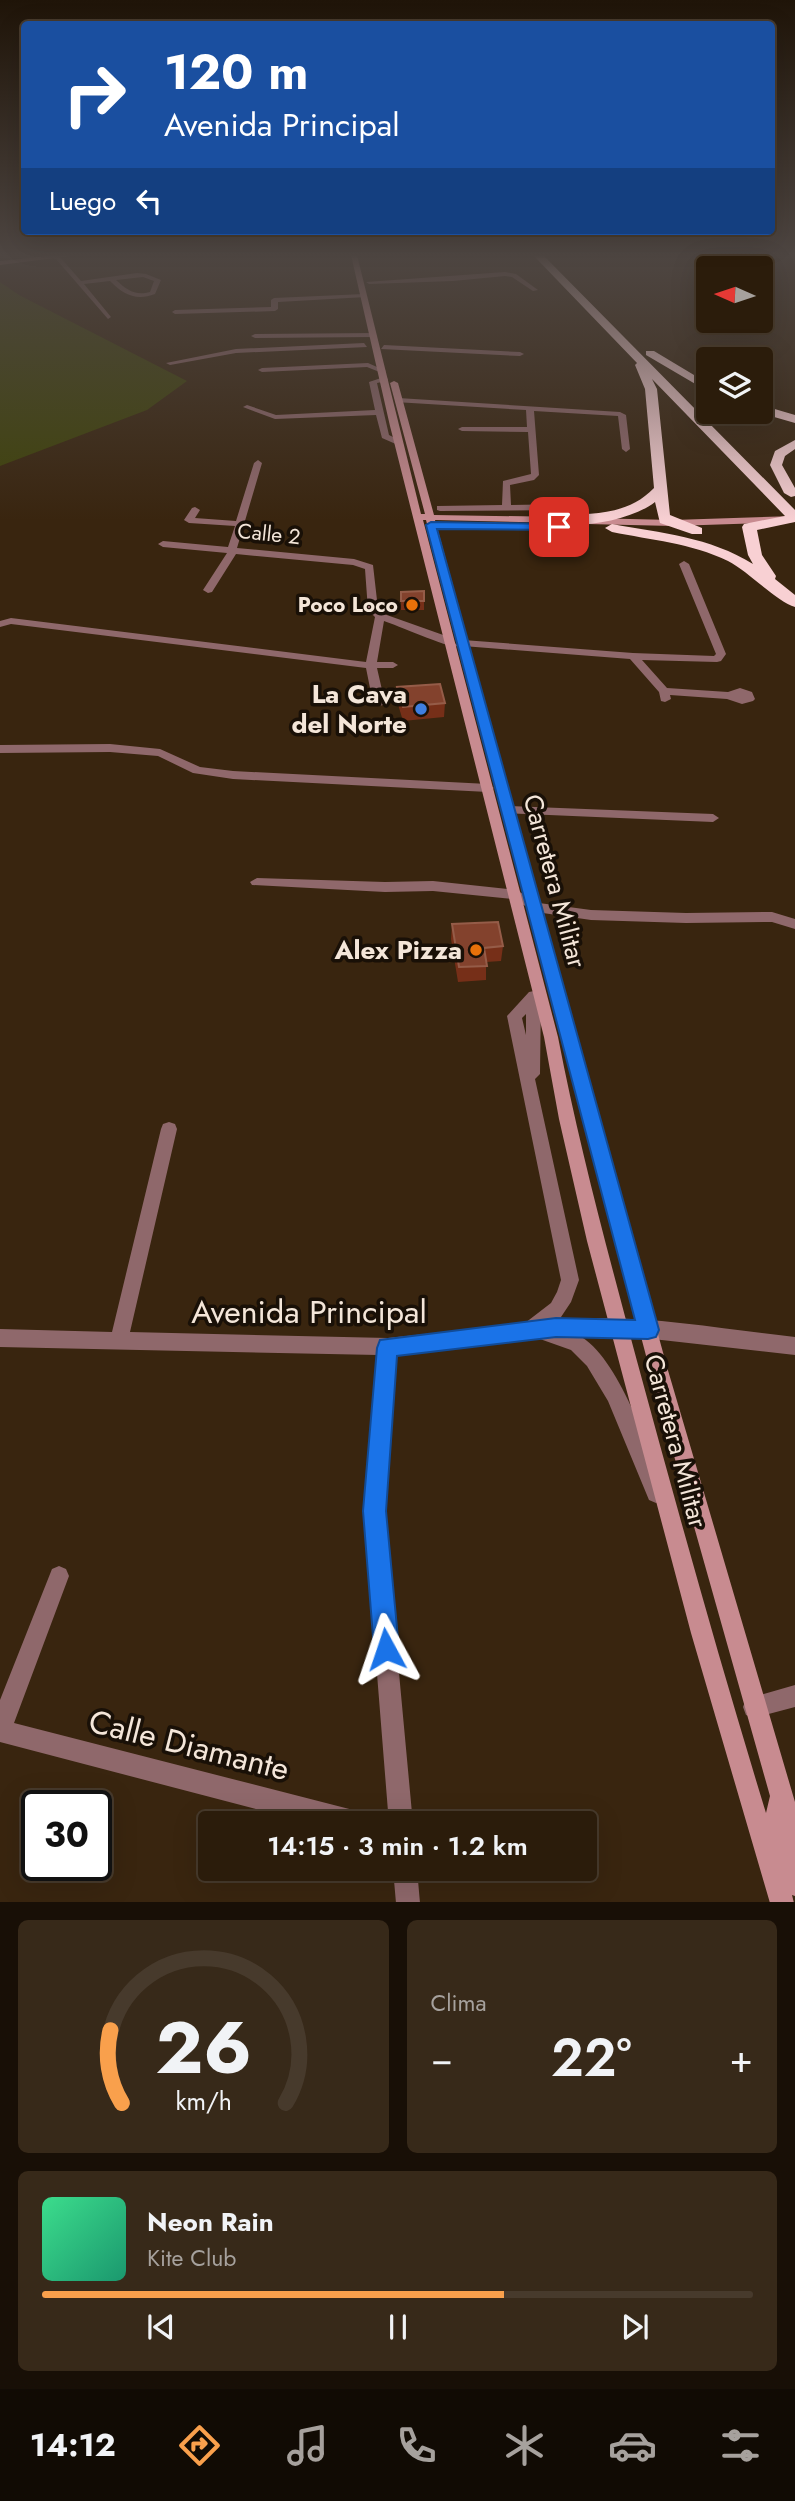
<!DOCTYPE html>
<html lang="es">
<meta charset="utf-8">
<style>
:root{--surface:#2b1c0b;--page:#372919;--text:#f1f3f6;--muted:#a6a19d;--line:#473a2c;--accent:#f9a04c}
body{margin:0;font-family:Jost,sans-serif;background:var(--page);color:var(--text);height:100vh;display:flex;flex-direction:column;font-size:26px;white-space:nowrap}
*{box-sizing:border-box;margin:0}
p{font-size:23px;color:var(--muted)}
.icon{flex:none;width:38px;height:38px;fill:none;stroke:currentColor;stroke-width:2;stroke-linecap:round;stroke-linejoin:round}
.map{position:relative;height:1902px;overflow:hidden}
.details{display:flex;flex-direction:column;gap:18px;padding:18px;background:#180f06;flex:1}
.details>*{flex:none}
.banner{position:absolute;left:21px;top:21px;width:754px;height:214px;border-radius:7px;box-shadow:0 7px 28px #0002,0 0 0 2px var(--line);background:#1a4fa0;color:#fff;overflow:hidden}
.needle{width:46px;rotate:273deg}
.tools{position:absolute;left:696px;top:256px;display:grid;gap:14px}
.tools a{display:grid;place-items:center;width:77px;height:77px;border-radius:7px;background:var(--surface);box-shadow:0 7px 28px #0002,0 0 0 2px var(--line);font-size:35px}
.speed{position:absolute;left:21px;top:1790px;display:flex;gap:14px;font-size:35px;font-weight:700;text-align:center}
.speed>*{display:grid;place-content:center;width:91px;height:91px;border-radius:50%;background:var(--surface);box-shadow:0 7px 28px #0002,0 0 0 2px var(--line);line-height:1}
.speed .limit{border:4px solid #111;border-radius:10px;background:#fff;color:#111}
.pin{position:absolute;display:grid;place-items:center;width:60px;height:60px;color:#fff;margin:-30px;border-radius:14px;box-shadow:0 4px 10px #0006}
.me{position:absolute;width:77px;margin:-38px;rotate:355deg;stroke-linejoin:round;filter:drop-shadow(0 0 5px #0008)}
.turn{display:flex;align-items:center;gap:24px;height:147px;padding:0 28px;font-size:32px}
.turn .icon{width:91px;height:91px;stroke-width:2.5}
.turn b{display:block;font-size:49px;line-height:60px}
.then{display:flex;align-items:center;height:66px;padding:0 28px;background:#0003;gap:14px;font-size:26px}
.big{font-size:52px;font-weight:600;line-height:1.1}
.details .card{flex:1;display:flex;flex-direction:column;justify-content:center;gap:10px;min-width:0;padding:0 24px;border-radius:10px;background:var(--page)}
.details .dial{align-items:center;gap:0}
.dial svg{height:182px;overflow:visible;fill:none;stroke:var(--line);stroke-width:7;stroke-linecap:round;text-anchor:middle}
.dial text{fill:var(--text);stroke:none}
.song{display:flex;align-items:center;gap:21px}
.cover{width:84px;height:84px;border-radius:10px;background:linear-gradient(135deg,hsl(150 70% 55%),hsl(160 70% 35%))}
.played{height:7px;border-radius:4px;background:linear-gradient(90deg,var(--accent) 65%,var(--line) 65%)}
.keys{display:flex;justify-content:space-around;direction:ltr}
.heat{display:flex;justify-content:space-between;align-items:center;font-size:38px;direction:ltr}
.details .tiles{flex:1;display:grid;gap:18px;grid-template-columns:1fr 1fr}
.card:last-child{grid-column:span 2}
.trip{position:absolute;left:198px;top:1811px;width:399px;height:70px;border-radius:7px;background:var(--surface);box-shadow:0 7px 28px #0002,0 0 0 2px var(--line);font-weight:600;line-height:70px;text-align:center}
.tab-bar{display:flex;height:112px;justify-content:space-around;align-items:center;background:#110b04;color:var(--muted)}
.tab-bar .icon{width:49px;height:49px}
.tab-bar .selected{color:var(--accent)}
.tab-bar b{font-size:32px;color:var(--text)}
.map>svg:first-child{display:block}
.green{fill:#3f4309}
.lines{fill:none;stroke-linecap:round;stroke-linejoin:round}
.street{fill:#8f686b;fill-rule:evenodd}
.secondary{fill:#c88b90;fill-rule:evenodd}
.highway{fill:#f8d0d3;fill-rule:evenodd}
.wall{fill:#762f18}
.building{fill:#83422d;stroke:#955c48;stroke-width:2}
.route{fill:#1a73e8;stroke:#114b97;stroke-width:2}
.food-dot{fill:#e8710a;stroke:#191007;stroke-width:2.5}
.shop-dot{fill:#3f7fe0;stroke:#191007;stroke-width:2.5}
.labels{text-anchor:middle;stroke-width:7;stroke-linejoin:round;paint-order:stroke}
.far-street-label{font-size:21px;fill:#f4e6d9;stroke:#191007}
.far-poi-label{font-size:21px;font-weight:bold;fill:#f4e6d9;stroke:#191007;text-anchor:end}
.poi-label{font-size:26px;font-weight:bold;fill:#f4e6d9;stroke:#191007;text-anchor:end}
.street-label{font-size:26px;fill:#f4e6d9;stroke:#191007}
.near-street-label{font-size:32px;fill:#f4e6d9;stroke:#191007}
</style>
<div class="map">
<svg width="795" height="1903" viewBox="0 0 795 1903">
<rect width="100%" height="100%" fill="#39250f"/>
<path class="green" d="M0 282 19 295 187 381 147 410 0 466Z"/>
<g class="lines">
<path class="street" d="M45 255 60 257 81 281 137 273 146 274 161 280 155 294C136 301 124 295 110 281L84 284 111 317 108 319 56 259ZM143 277 154 281 150 292C135 296 127 290 116 280Z
M505 272 516 274 538 290 533 291 512 277 505 276 453 281 369 284 366 282Z
M364 294 366 297 278 302V309L275 311 175 314 172 312 175 310 271 307V300L274 298Z
M376 333 373 337 255 338 251 336 255 334Z
M364 343 367 347 236 353 170 365 166 363 236 349Z
M384 345 520 352 524 354 520 356 381 349Z
M368 363 386 371 382 373 367 367 262 372 258 370 262 368Z
M384 377 388 379 387 381 377 383 389 435 401 441 402 443 398 445 382 438 376 415 275 419 243 407 247 405 276 415 375 410 369 382Z
M398 398 620 412 626 415 630 449 626 452 622 449 618 416 534 411 539 475 534 480 510 485 511 505 567 504 571 502 576 505 569 510 440 511 437 510V506L502 505 503 481 531 474 528 432 462 431 458 429 462 427H527L526 410 395 402V398Z
M258 460 262 463 237 548 354 559 373 565 378 609 384 614 446 636 457 645 456 647C450 648 396 625 384 621L377 662H393L398 665 393 668H377L385 703 383 705 379 706 373 703 366 668 11 624 0 627V621L11 618 366 662 375 617 368 610 365 569 353 565 236 554 212 592 208 593 203 590 227 553 163 547 158 544 163 541 228 547 235 526 189 523 184 520 192 508 195 507 200 510 195 518 236 521 254 463Z
M684 561 689 564 726 654 721 661 717 662 642 660 667 688 728 692 740 688 752 692 755 699 753 701 742 704 727 699 670 695 671 699 665 702 661 701 659 692 630 659 463 646 458 643 463 640 633 653 714 656 716 654 679 564Z
M110 744 160 749 200 767 233 771 488 784 494 788 488 792 233 779 193 773 158 756 110 752 0 753V745Z
M509 806 713 814 719 818 713 822 505 813 503 810Z
M257 878 385 882 433 881 516 890 539 903 591 910 686 913 772 912 795 919V929L772 922 686 923 591 920 536 912 513 899 433 891 385 892 252 885 250 882Z
M534 991 539 992 541 996 540 1074 535 1079 579 1280 571 1302 559 1320C633 1312 720 1329 795 1337V1355L635 1337 578 1335C619 1356 649 1451 666 1493L663 1500 656 1503 649 1500 608 1401 587 1366 571 1350 540 1339 397 1355 384 1511 413 1824H389L364 1511 378 1355 0 1347V1329L112 1332 161 1129 163 1124 169 1122 175 1124 177 1129 130 1332 388 1338 525 1323 551 1303 557 1292 561 1280 507 1016 529 992ZM526 1014V1035L522 1018Z
M59 1566 66 1569 69 1576 14 1723 361 1812 369 1816 373 1824H313L0 1742V1700L52 1569Z
M795 1685V1707L754 1718 746 1715 743 1707 746 1699Z
M393 1869H417L420 1903H396Z"/>
<path class="secondary" d="M58 255H78L0 265V261Z
M351 255H357L421 514H425L390 383 394 381 398 383 434 515 566 517 571 520 566 523 435 520 667 1367 795 1802V1896L792 1895 794 1903H770L691 1633 587 1241 559 1119 544 1037 390 426ZM423 520H426L649 1367 770 1796 766 1813C720 1663 678 1512 637 1361 608 1253 579 1146 558 1037Z
M795 516V522L673 526 587 524 582 521 587 518 673 520Z"/>
<path class="highway" d="M533 255H543L795 510V522L757 530 762 555 776 576 775 579 795 595V607C777 602 748 571 728 561 691 543 651 540 612 532L605 528 612 524C661 533 710 537 753 564L748 555 742 527 744 524 785 516 652 379 657 389 670 515 702 528V534H692L660 523 655 502C632 520 581 529 552 523L550 520 557 516C593 513 627 516 654 488L645 389 635 365 637 363Z
M646 351H654L709 384V392L646 355Z
M761 405 795 415V423L757 412 761 411Z
M795 440V449L785 456 782 465 795 488V496L791 497 784 493 770 465 775 451Z"/>
</g>
<path class="wall" d="M424 591V610H401V592Z
M397 687 445 703 444 717 403 721 397 701Z
M452 924 503 946 501 961 486 962V980L458 982 451 939Z"/>
<path class="building" d="M424 591V601H401V592Z
M440 684 445 703 403 707 397 687Z
M498 922 503 946 484 948 487 966 459 967 452 924Z"/>
<linearGradient id="sky" x2="0" y2="1"><stop stop-color="#1f1408"/><stop offset="0.49" stop-color="#4e4642"/><stop offset="1" stop-color="#4e4642" stop-opacity="0"/></linearGradient>
<rect width="795" height="521" fill="url(#sky)"/>
<path class="route" d="M431 522 559 524 565 527 559 530 437 529 659 1330 656 1337 648 1339 556 1337 397 1356 386 1511 399 1649 395 1658 386 1662 377 1658 374 1649 363 1511 377 1348 380 1340 556 1318 635 1320 426 525Z"/>
<g class="food-dot">
<circle cx="412" cy="605" r="7"/>
<circle cx="476" cy="950" r="7"/>
</g>
<circle class="shop-dot" cx="421" cy="709" r="7"/>
<g class="labels">
<g class="far-street-label">
<text transform="translate(269 534) rotate(6)" y="7">Calle 2</text>
</g>
<g class="far-poi-label">
<text x="398" y="612">Poco Loco</text>
</g>
<g class="poi-label">
<text x="407" y="703">La Cava<tspan x="407" dy="30">del Norte</tspan></text>
<text x="462" y="959">Alex Pizza</text>
</g>
<g class="street-label">
<text transform="translate(555 881) rotate(75)" y="9">Carretera Militar</text>
<text transform="translate(676 1441) rotate(75)" y="9">Carretera Militar</text>
</g>
<g class="near-street-label">
<text x="309" y="1323">Avenida Principal</text>
<text transform="translate(189 1745) rotate(14)" y="11">Calle Diamante</text>
</g>
</g>
</svg>
<div class="tools">
<a><svg class="needle" viewBox="-14 -14 28 28"><path d="M0-13l5 13h-10z" fill="#e53935"/><path d="M0 13l5-13h-10z" fill="#a6a19d"/></svg></a>
<a><svg class="icon" aria-label="layers" viewBox="0 0 24 24"><path d="M12 4l9 5-9 5-9-5zM3 14l9 5 9-5"/></svg></a>
</div>
<div class="speed"><div class="limit">30</div></div>
<div class="pin" style="left:559px;top:527px;background:#d93025"><svg class="icon" aria-label="arrive" viewBox="0 0 24 24"><path d="M6 21V4h12l-3 4 3 4H6"/></svg></div>
<svg class="me" style="left:386px;top:1649px" viewBox="-20 -20 40 40"><path d="M0-17L14 15 0 8-14 15z" fill="#1a73e8" stroke="#fff" stroke-width="4"/></svg>
<div class="trip">14:15 · 3 min · 1.2 km</div>
<div class="banner">
<div class="turn"><svg class="icon" aria-label="right" viewBox="0 0 24 24"><path d="M7 20v-9h11M14 6l5 5-5 5"/></svg><div><b>120 m</b>Avenida Principal</div></div>
<div class="then">Luego<svg class="icon" aria-label="left" viewBox="0 0 24 24"><path d="M17 20v-9H6M10 6l-5 5 5 5"/></svg></div>
</div>
</div>
<section class="details">
<div class="tiles">
<div class="card dial"><svg viewBox="0 0 100 80">
<path d="M14 69A42 42 0 1 1 86 69"/>
<path d="M14 69A42 42 0 0 1 9 37" stroke="#f9a04c"/>
<text x="50" y="56" font-size="32" font-weight="700">26</text>
<text x="50" y="72" font-size="11">km/h</text>
</svg></div>
<div class="card"><p>Clima</p>
<div class="heat"><a>−</a><b class="big">22°</b><a>+</a></div>
</div>
<div class="card">
<div class="song"><i class="cover"></i><div><b>Neon Rain</b><p>Kite Club</p></div></div>
<div class="played"></div>
<div class="keys"><svg class="icon" aria-label="previous" viewBox="0 0 24 24"><path d="M18 5L8 12l10 7zM5 5v14"/></svg><svg class="icon" aria-label="pause" viewBox="0 0 24 24"><path d="M8 5v14M16 5v14"/></svg><svg class="icon" aria-label="next" viewBox="0 0 24 24"><path d="M6 5l10 7-10 7zM19 5v14"/></svg></div>
</div>
</div>
</section>
<nav class="tab-bar">
<b>14:12</b>
<svg class="icon selected" aria-label="directions" viewBox="0 0 24 24"><path d="M12 3l9 9-9 9-9-9zM9 14v-3h6M13 9l2 2-2 2"/></svg>
<svg class="icon" aria-label="music" viewBox="0 0 24 24"><path d="M9 18V5l10-2v13"/><circle cx="6" cy="18" r="3"/><circle cx="16" cy="16" r="3"/></svg>
<svg class="icon" aria-label="phone" viewBox="0 0 24 24"><path d="M5 4h4l2 5-3 2q2 4 5 5l2-3 5 2v4C11 20 4 13 5 4z"/></svg>
<svg class="icon" aria-label="climate" viewBox="0 0 24 24"><path d="M12 3v18M4 7l16 10M4 17L20 7"/></svg>
<svg class="icon" aria-label="car" viewBox="0 0 24 24"><path d="M5 17H2v-5l4-1 3-4h7l3 4 3 1v5h-3M9 17h6M6 11h13"/><circle cx="7" cy="17" r="2"/><circle cx="17" cy="17" r="2"/></svg>
<svg class="icon" aria-label="filters" viewBox="0 0 24 24"><path d="M4 7h16M4 17h16"/><circle cx="9" cy="7" r="2"/><circle cx="15" cy="17" r="2"/></svg>
</nav>
